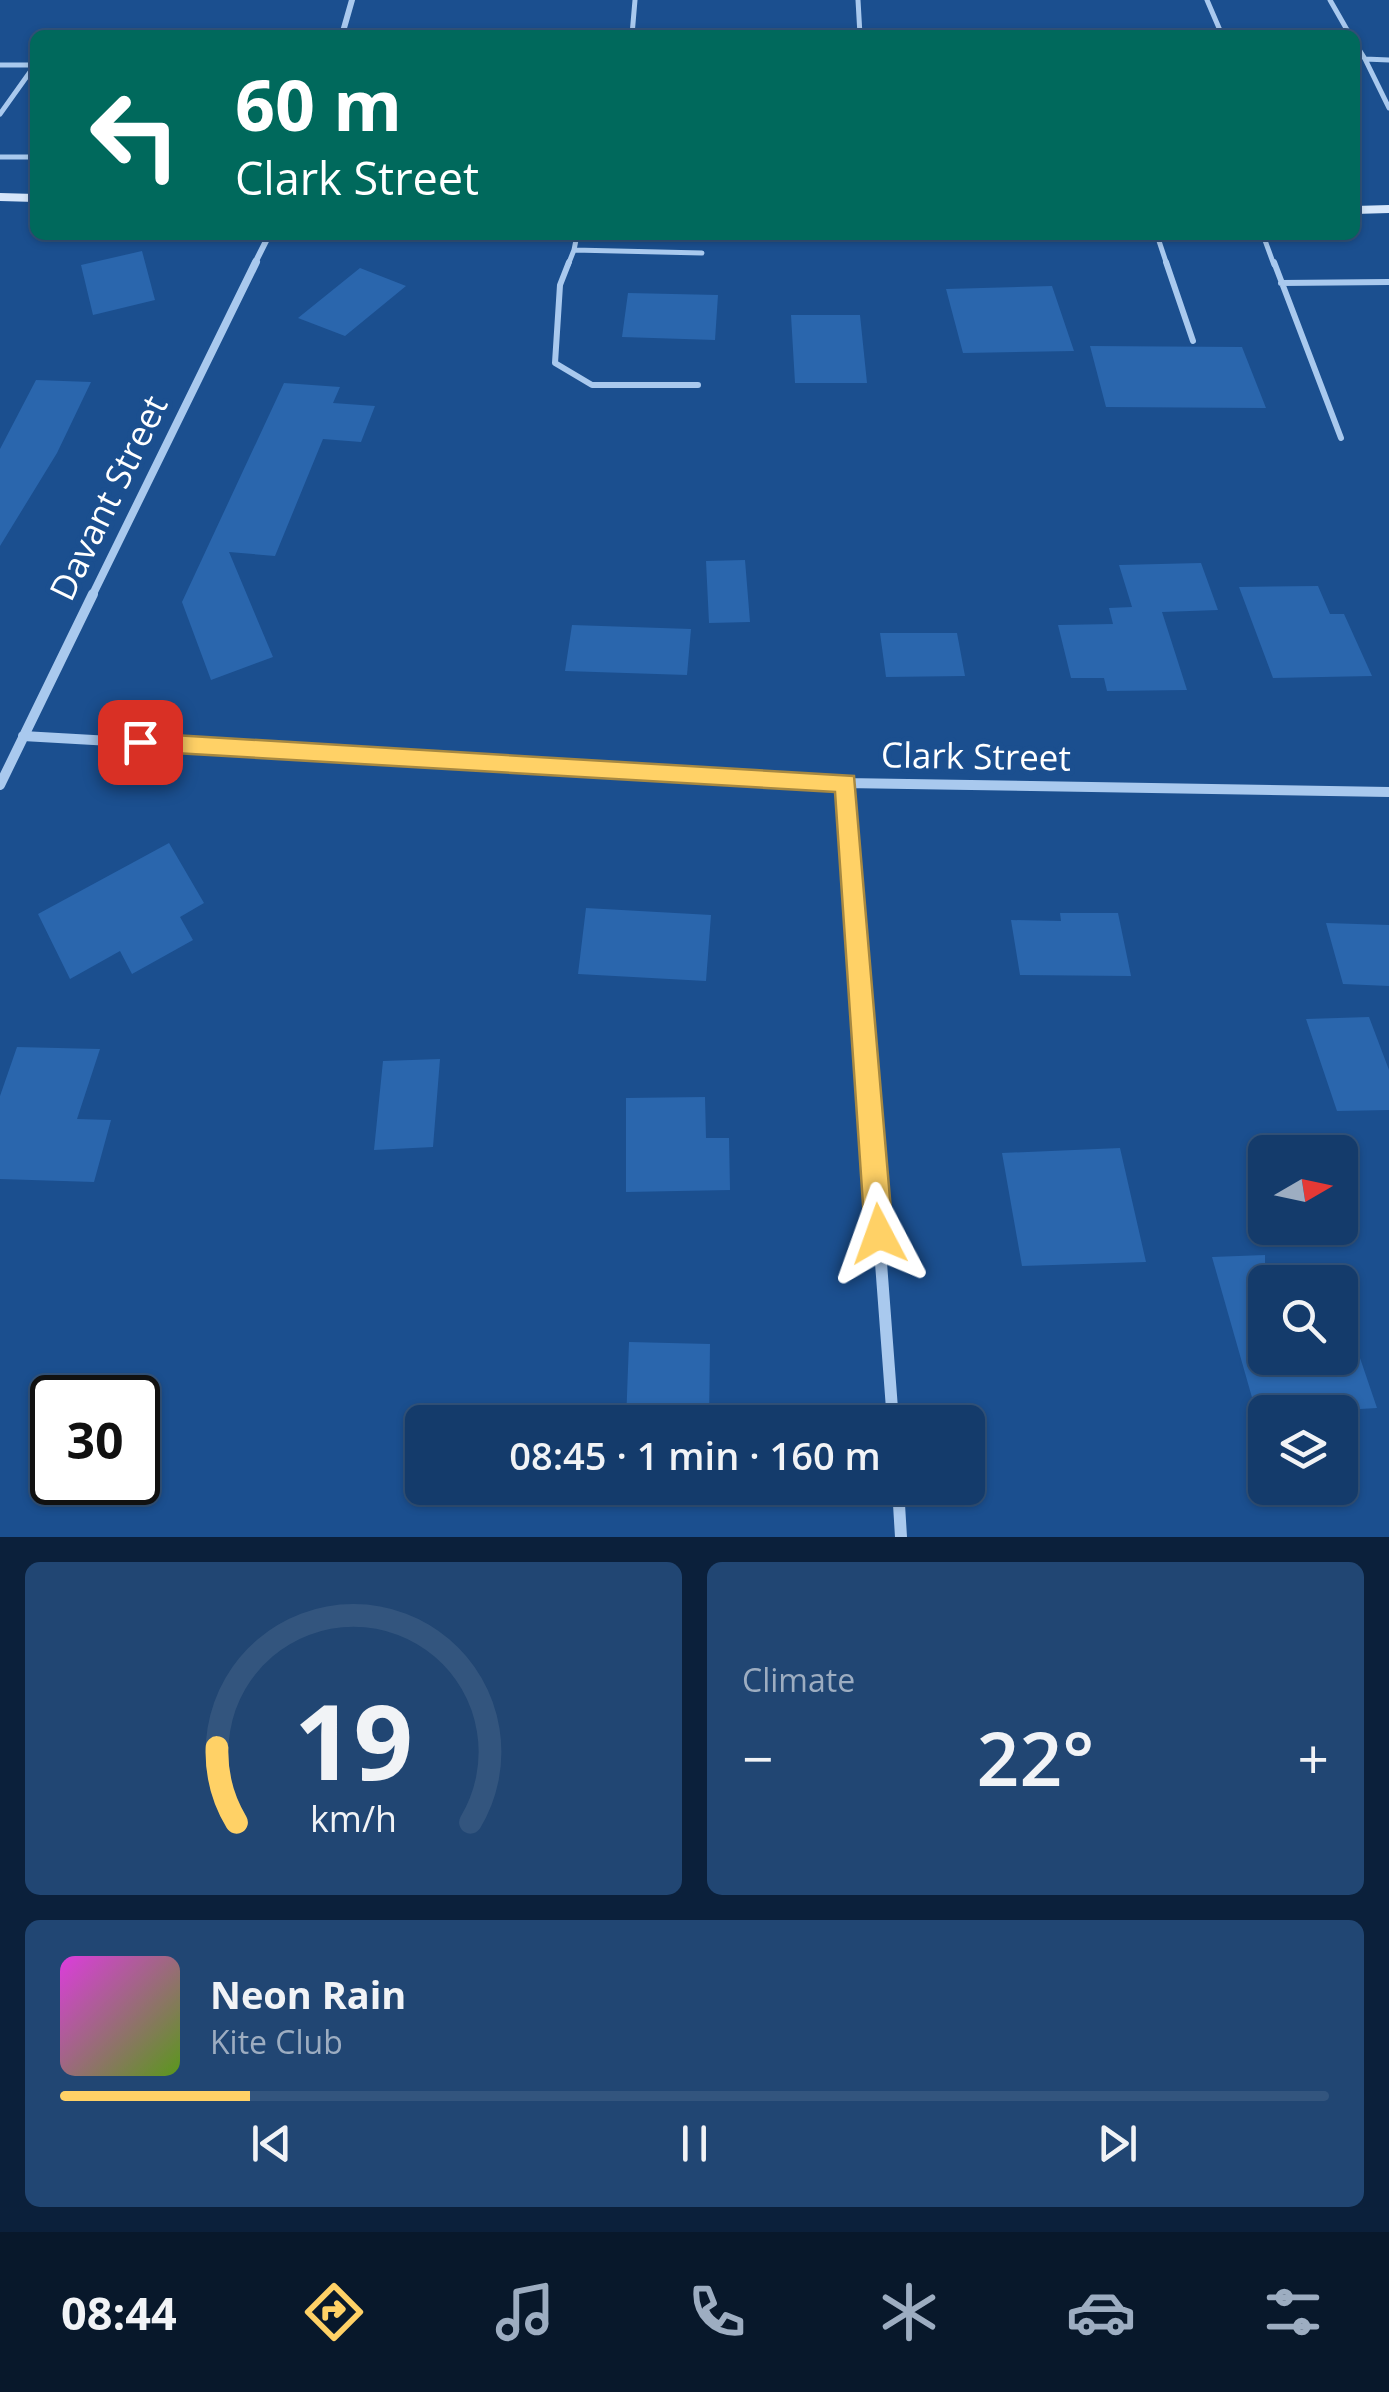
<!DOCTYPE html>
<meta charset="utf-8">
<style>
:root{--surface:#143b6b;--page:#214673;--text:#f1f3f6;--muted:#9dadc1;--line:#33557e;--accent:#ffd166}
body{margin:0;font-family:"Open Sans",sans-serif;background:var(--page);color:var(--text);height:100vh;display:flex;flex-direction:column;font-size:38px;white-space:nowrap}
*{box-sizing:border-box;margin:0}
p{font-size:32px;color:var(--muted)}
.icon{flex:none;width:55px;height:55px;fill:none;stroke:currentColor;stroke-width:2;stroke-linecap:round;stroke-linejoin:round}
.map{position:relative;height:1537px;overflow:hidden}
.drawer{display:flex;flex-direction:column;gap:25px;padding:25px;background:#0b203b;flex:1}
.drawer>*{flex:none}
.hud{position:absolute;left:30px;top:30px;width:1330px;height:210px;border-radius:15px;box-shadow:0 2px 8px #0004,0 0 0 2px var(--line);background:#00695c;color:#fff;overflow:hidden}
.needle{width:65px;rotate:81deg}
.fabs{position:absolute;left:1248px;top:1135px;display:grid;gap:20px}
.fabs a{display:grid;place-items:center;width:110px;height:110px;border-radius:15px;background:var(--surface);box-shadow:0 2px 8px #0004,0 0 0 2px var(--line);font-size:50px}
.speed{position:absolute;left:30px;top:1375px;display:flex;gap:20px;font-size:50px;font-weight:700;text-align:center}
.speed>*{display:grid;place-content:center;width:130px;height:130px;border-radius:50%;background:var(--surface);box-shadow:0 2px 8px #0004,0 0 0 2px var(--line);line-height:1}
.speed .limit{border:5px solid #111;border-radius:15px;background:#fff;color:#111}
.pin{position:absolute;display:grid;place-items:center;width:85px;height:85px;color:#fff;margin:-42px;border-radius:20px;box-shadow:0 5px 15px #0006}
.me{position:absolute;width:110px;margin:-55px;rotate:356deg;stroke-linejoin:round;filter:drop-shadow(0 0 8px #0008)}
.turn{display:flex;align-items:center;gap:35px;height:210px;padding:0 40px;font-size:45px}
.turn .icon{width:130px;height:130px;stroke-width:2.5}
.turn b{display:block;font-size:70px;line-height:85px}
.big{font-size:75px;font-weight:600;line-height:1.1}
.drawer .tile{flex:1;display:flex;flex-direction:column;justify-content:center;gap:15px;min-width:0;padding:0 35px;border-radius:15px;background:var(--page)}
.drawer .dial{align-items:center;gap:0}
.dial svg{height:260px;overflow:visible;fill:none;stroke:var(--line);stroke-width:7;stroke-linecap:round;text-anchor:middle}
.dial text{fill:var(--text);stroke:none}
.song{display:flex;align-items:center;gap:30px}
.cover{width:120px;height:120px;border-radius:15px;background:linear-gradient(135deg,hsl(300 70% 55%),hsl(90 70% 35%))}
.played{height:10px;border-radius:5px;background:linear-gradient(90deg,var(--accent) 15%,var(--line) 15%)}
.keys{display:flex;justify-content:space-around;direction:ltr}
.heat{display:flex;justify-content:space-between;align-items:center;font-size:55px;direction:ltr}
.drawer .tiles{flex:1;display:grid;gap:25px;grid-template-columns:1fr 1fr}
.tile:last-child{grid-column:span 2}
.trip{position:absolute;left:405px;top:1405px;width:580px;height:100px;border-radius:15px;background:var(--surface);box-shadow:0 2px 8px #0004,0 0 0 2px var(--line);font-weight:600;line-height:100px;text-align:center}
.tabs{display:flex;height:160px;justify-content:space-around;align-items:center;background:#08182b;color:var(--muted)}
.tabs .icon{width:70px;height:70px}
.tabs .current{color:var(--accent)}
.tabs b{font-size:45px;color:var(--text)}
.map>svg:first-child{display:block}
.building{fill:#2a66ad}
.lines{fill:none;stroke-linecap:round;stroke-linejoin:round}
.service-far1{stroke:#a9c9ee;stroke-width:5}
.service{stroke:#a9c9ee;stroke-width:6}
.minor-far3{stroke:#a9c9ee;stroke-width:6}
.minor-far2{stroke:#a9c9ee;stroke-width:8}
.minor-far1{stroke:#a9c9ee;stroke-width:10}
.minor{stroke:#a9c9ee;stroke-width:12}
.secondary{fill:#d6e6fa;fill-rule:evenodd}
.route{fill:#ffd166;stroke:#a68842;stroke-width:2.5}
.labels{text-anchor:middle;stroke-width:10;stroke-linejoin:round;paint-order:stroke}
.street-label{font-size:35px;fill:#fff;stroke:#1b4f8f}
</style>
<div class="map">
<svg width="1389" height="1537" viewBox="0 0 1389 1537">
<rect width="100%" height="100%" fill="#1b4f8f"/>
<path class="building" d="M142 251 155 300 93 315 81 265Z
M360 268 406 286 345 336 298 318Z
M1052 286 1074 351 963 353 946 289Z
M628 293 718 295 715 340 622 337Z
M791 315H860L867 383H795Z
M1090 346 1242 347 1266 408 1106 407Z
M36 380 91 382 57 453 0 546V449Z
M284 383 340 387 333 403 375 406 361 442 323 439 275 556 229 552 273 657 211 680 182 602Z
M745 560 750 622 709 623 706 561Z
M1201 563 1218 610 1162 612 1187 690 1107 691 1104 678H1071L1058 625 1113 624 1109 608 1132 607 1119 565Z
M1318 586 1330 614H1344L1372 676 1273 678 1239 587Z
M572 625 691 629 687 675 565 671Z
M880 633H957L965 676 886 677Z
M169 843 204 903 180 917 193 940 132 974 120 951 70 979 38 914Z
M586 908 711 915 706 981 578 974Z
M1060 913H1118L1131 976 1020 975 1011 920 1061 921Z
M1326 923 1389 925V986L1343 984Z
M1369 1017 1389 1070V1110L1337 1111 1306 1019Z
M17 1047 100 1049 77 1119 111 1120 94 1182 0 1179V1096Z
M440 1059 433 1147 374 1150 383 1061Z
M705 1097 706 1138H729L730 1190 626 1192V1098Z
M1120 1148 1146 1262 1022 1266 1002 1153Z
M1265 1255V1358H1360L1377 1408 1257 1415 1212 1257Z
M629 1342 710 1344 709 1422H626Z"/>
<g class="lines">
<path class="service-far1" d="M858 0 860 35
M1207 0 1222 35
M1330 0 1350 35
M632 35 635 0
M1355 43 1365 59 1389 60
M1365 59 1389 108
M0 65H35L0 114
M0 157H35
M577 235 574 250 702 253
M1157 235 1167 265
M1263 235 1274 265
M568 265 574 250"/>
<path class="service" d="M569 262 560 285 555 363 592 385H698
M1166 262 1193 341
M1274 262 1341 438
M1281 283 1389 282"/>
<path class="minor-far3" d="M342 35 352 0
M254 265 269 235"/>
<path class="minor-far2" d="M92 596 256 262"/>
<path class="minor-far1" d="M23 736 845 783 1389 792
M845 783 862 1014
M0 785 93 594"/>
<path class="minor" d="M862 1011 893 1422
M898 1488 901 1537"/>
<path class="secondary" d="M0 193 35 194V202L0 201Z
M1389 205V213L1355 214V206Z"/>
</g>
<path class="route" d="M140 733 854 776 893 1234 889 1244 879 1249 869 1244 865 1234 835 792 140 751 129 742Z"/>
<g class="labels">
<g class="street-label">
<text transform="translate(109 498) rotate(-64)" y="12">Davant Street</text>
<text transform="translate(976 757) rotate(1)" y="12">Clark Street</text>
</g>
</g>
</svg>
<div class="fabs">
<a><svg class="needle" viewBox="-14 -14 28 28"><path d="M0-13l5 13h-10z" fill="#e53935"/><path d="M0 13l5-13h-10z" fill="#9dadc1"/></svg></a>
<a><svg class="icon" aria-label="search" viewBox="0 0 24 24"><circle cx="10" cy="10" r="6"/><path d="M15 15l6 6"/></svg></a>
<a><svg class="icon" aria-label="layers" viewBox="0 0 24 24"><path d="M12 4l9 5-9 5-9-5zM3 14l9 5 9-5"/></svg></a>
</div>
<div class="speed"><div class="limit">30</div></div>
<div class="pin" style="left:140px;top:742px;background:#d93025"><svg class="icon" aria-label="arrive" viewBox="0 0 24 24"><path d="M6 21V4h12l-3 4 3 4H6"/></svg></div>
<svg class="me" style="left:879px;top:1234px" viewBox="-20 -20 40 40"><path d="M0-17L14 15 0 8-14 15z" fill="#ffd166" stroke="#fff" stroke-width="4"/></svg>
<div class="trip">08:45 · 1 min · 160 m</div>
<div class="hud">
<div class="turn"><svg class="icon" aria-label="left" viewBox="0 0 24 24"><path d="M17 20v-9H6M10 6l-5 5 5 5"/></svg><div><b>60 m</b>Clark Street</div></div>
</div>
</div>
<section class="drawer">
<div class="tiles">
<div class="tile dial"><svg viewBox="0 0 100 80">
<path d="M14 69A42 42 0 1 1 86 69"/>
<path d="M14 69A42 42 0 0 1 8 46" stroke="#ffd166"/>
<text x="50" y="56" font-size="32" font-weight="700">19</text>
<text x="50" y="72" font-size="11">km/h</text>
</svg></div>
<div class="tile"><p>Climate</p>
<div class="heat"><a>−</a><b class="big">22°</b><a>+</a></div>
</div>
<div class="tile">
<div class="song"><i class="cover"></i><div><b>Neon Rain</b><p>Kite Club</p></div></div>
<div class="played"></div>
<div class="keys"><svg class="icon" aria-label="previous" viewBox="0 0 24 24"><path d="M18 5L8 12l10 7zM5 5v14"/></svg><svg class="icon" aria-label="pause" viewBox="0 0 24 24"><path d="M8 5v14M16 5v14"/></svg><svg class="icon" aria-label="next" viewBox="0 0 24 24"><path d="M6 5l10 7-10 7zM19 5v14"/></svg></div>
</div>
</div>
</section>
<nav class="tabs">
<b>08:44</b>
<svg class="icon current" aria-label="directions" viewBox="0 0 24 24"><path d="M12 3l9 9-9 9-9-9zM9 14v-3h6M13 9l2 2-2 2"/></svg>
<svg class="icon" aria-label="music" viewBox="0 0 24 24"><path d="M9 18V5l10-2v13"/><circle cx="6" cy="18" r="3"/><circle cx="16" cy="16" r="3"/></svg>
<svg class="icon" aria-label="phone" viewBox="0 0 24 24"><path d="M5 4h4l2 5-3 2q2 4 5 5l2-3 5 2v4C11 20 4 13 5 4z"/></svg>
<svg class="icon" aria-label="climate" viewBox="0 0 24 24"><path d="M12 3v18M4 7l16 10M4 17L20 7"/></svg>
<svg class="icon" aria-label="car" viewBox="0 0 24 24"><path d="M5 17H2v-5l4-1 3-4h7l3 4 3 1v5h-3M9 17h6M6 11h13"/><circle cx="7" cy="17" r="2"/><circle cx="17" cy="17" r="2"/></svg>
<svg class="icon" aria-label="filters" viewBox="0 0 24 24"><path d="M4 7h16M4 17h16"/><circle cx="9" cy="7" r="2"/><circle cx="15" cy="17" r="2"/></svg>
</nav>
